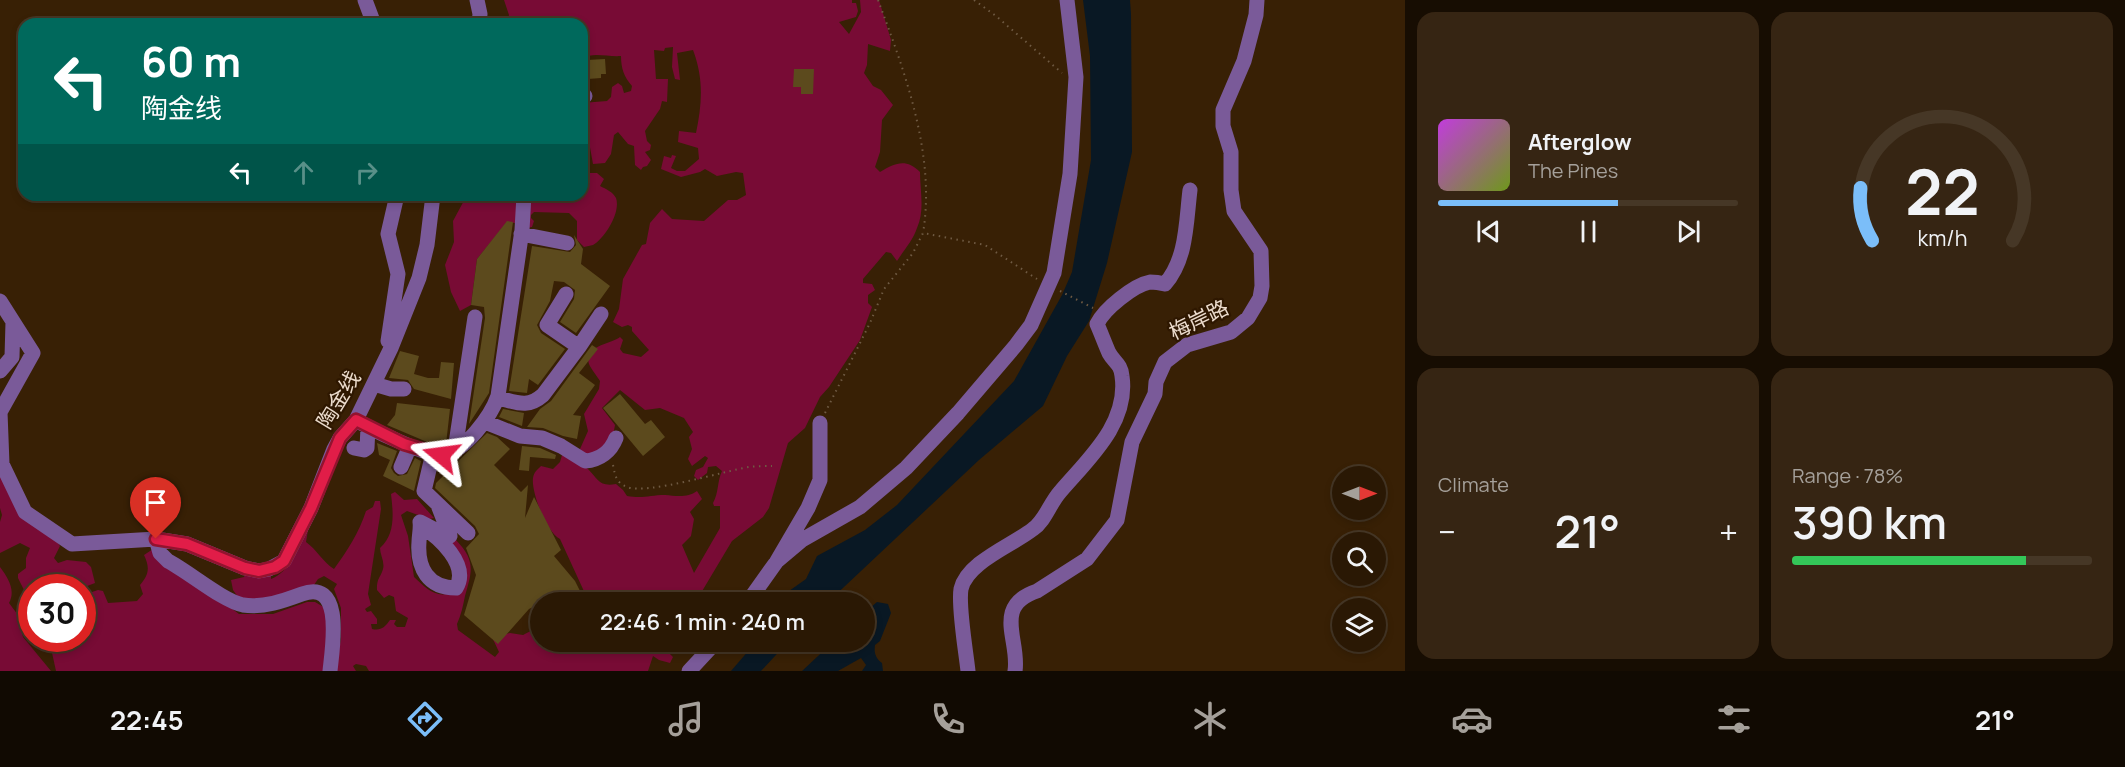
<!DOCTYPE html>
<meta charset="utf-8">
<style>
:root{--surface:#2a1804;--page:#362513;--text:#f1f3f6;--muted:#a5a09a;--line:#463726;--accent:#7bbef9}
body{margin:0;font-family:Manrope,"Noto Sans SC",sans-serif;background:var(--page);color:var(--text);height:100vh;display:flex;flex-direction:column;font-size:22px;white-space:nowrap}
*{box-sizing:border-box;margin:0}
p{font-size:20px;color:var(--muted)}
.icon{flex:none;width:33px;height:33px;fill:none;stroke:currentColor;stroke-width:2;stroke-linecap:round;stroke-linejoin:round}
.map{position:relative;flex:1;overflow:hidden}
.side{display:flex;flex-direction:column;gap:12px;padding:12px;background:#170d02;width:720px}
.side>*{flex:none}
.hud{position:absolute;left:18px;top:18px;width:570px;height:183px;border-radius:18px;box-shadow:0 3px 9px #0003,0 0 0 2px var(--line);background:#00695c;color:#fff;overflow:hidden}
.needle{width:39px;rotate:90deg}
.buttons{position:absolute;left:1332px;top:466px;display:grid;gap:12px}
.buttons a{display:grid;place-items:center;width:54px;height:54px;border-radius:50%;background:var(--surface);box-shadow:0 3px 9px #0003,0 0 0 2px var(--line);font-size:30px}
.speed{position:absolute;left:18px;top:574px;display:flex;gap:12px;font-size:30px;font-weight:700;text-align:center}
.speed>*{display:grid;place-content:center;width:78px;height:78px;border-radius:50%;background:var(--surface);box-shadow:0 3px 9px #0003,0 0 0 2px var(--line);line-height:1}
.speed .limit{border:9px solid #d22;background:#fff;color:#111}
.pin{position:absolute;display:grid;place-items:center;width:51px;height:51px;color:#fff;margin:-62px -26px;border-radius:50% 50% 50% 0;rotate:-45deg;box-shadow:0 0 6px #0007}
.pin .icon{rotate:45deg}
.me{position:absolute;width:66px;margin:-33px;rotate:286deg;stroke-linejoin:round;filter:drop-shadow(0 0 4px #0008)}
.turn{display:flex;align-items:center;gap:21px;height:126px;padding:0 24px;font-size:27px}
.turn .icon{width:78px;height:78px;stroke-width:2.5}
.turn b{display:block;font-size:42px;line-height:51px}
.lanes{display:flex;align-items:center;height:57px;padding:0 24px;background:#0003;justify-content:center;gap:30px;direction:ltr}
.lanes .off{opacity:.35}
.big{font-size:45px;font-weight:600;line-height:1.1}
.side .card{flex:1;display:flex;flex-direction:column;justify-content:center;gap:9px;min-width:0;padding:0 21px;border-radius:18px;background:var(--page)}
.side .dial{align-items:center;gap:0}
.dial svg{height:156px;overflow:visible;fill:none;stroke:var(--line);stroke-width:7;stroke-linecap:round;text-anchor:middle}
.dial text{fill:var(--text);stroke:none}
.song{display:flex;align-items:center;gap:18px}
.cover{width:72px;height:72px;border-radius:9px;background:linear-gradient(135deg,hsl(290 70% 55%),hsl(80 70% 35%))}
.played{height:6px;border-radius:3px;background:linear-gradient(90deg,var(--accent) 60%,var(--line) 60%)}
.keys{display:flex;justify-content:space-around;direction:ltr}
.heat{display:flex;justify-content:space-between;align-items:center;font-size:33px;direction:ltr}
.charge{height:9px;border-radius:4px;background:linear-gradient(90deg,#34c759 78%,var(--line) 0)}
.side .tiles{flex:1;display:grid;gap:12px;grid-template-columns:repeat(2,1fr)}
.trip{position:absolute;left:530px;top:592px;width:345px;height:60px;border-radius:30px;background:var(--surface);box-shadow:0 3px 9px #0003,0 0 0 2px var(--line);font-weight:600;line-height:60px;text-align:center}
.tabs{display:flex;height:96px;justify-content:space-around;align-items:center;background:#110a02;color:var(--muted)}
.tabs .icon{width:42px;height:42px}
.tabs .current{color:var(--accent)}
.tabs b{font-size:27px;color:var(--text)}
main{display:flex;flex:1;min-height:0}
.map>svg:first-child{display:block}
.green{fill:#780b35}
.water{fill:#091824}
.building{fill:#5c4a1d}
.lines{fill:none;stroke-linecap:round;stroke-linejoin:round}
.path{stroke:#6f5a43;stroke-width:2;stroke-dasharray:1.5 4.5;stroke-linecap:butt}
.minor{stroke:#7a5a99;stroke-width:15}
.route-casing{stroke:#92132f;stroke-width:15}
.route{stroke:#e11d48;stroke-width:10}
.labels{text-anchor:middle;stroke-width:4.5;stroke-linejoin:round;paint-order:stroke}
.street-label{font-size:21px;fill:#ebdbcc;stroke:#2e1700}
</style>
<main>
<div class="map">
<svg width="1405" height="671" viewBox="0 0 1405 671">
<rect width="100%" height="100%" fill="#382005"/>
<path class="green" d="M504 0H852V3H856L858 11 856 17 839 22 849 34 861 12 860 0H879L891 40 890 51 868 44 867 65 864 73 873 86 881 90 893 105 882 120 880 152 875 167 880 172C895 163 906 158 920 172 920 190 925 211 917 228 913 240 904 250 897 261L891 253 886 252 863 279V283L872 284 875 290 868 295V303L872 307 860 340 829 387 820 397 805 428 788 443 769 508 763 517 732 541 695 603H587L588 600 560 539C547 533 531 492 533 478 534 472 537 470 541 466L553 469 560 462 562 455C571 459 581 462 588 469 598 479 599 487 616 484L623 490 627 496C643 499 650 495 665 495 676 496 688 498 697 491L702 499 690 512 694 519 691 536 682 545 694 573 720 528V506H714L713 503C719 492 717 482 722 471L716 466 708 467 707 473 698 480 694 476 696 470 703 467 708 458 705 456 692 466 688 459 692 449 689 437 693 432 684 418 660 408 645 410 620 390 602 408 615 425 612 441 599 452 583 455 580 449 588 431 584 414 599 389 600 381C597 376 591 369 589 364 583 346 611 344 620 337L623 340 620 349 623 353 641 357 649 350 632 331V327L628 325 622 327 613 322 619 309 623 279 642 245 646 244 650 223 662 209 672 219 704 221 728 200H737L746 195 743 173 736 172 717 176 705 169 700 172 681 177 661 169 664 156 671 158 672 155 676 156 671 168 677 171H685L699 159 698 148 678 142 679 131 696 133C702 104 704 79 693 50L677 53 680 80 675 79 672 67 673 47 665 48 664 51 654 50 656 79H668L667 102 662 101 660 109 645 131 647 141 651 145 650 150 645 152 651 160 647 166 643 167 641 170 635 165 634 146 628 144 618 132 614 135 611 154 605 163 593 164 582 103 607 101 611 97 612 87 618 83 622 86 624 93 631 91 632 86C624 77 621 68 621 56 607 57 594 52 582 58V24H506L509 15Z
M582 166 585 167 590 173H597L604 179 600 186C606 189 613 192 616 198 621 212 605 238 593 245 590 246 587 246 584 247L577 240V221L569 213 534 212 531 215V218L534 221 532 227 520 229 515 223 507 222 477 259 471 305 460 311 451 292 445 265 454 242 453 221 467 195H530L536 198 537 195H582Z
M0 474 56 540 60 546 54 558 58 563 67 560 86 562 91 567 95 583 82 588H32L31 604 18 578V574L26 568V558L30 548 20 543 0 553V522L2 515 0 508Z
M395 492 404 500 417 499 434 518 429 519 407 511 401 515 408 536 414 577C425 587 436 600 453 592L458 580 449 540H456C476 561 472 571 465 596 463 606 461 615 457 624L458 630 495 657 499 652 492 637 510 633 523 635 540 626V642H664L663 645 668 646 667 651 673 657 670 663 659 660 653 656 648 671H369L366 666 356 664 353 666 356 671H335L341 639V608L334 589 337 584 324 576 318 579 314 585 256 601 238 597 233 590 231 580 244 577 246 573 271 576V579C290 572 299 547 308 530L306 542C317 550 323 562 334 569 347 551 359 533 366 511L373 507 375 501H380L381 509 368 594 371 605 365 609 367 612 371 611 377 619V624H371L372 629C381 631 385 627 390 620H396L394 624 397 627H405L408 618 396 611 394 597 389 595 384 598 377 590C377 577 380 579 383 569 385 562 380 555 380 548 396 534 393 512 391 494Z
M153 549 239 614H273L307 602H315L327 609 329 626 324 671H56L49 639H82L83 595 98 590 103 591 108 603 137 601 143 594 140 585C149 574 150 568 144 555Z
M0 567C8 578 16 590 9 603L18 615 23 637 51 671H0Z"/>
<path class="water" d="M1083 0H1130L1131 14 1132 152 1107 263 1089 321 1067 356 1043 406 979 460 827 603H785L789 591 806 579 817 556 865 530 897 505 1014 381 1062 295 1072 272 1091 160 1090 56Z
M877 602 888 604 891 613 880 641 875 645C874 652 875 658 882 663L883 671H862L866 665 861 658 838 671H802L833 642H864V613Z
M756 642H788L761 671H731Z"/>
<path class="building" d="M605 59 606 74H601V78L588 79 587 60Z
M794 69H814L813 94H801V87H793Z
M507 221 513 222 512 229 489 393 469 424 485 318 484 307 471 305 477 259Z
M574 235 583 249 581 264 610 286 576 333 560 322 574 299 575 290 564 282 554 281 550 301 537 325 541 333 565 349 538 385 529 379 527 393 509 391 532 246 570 252 576 245Z
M592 345 598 349 579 373 595 385 573 415 581 416 577 439 563 436 543 428 527 427 540 409 551 401Z
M400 351 419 356 414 374 428 378H439L441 362 454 363 451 399 414 389 408 380 389 378Z
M620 394 645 424 651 420 665 437 643 456 603 408Z
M397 403 450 409 446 444 441 445 427 442 387 425 395 415Z
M503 409 524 413 522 426 499 417Z
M487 433 497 437 510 449 494 465 521 492 528 485 525 518 534 497 561 550 554 556 575 581 583 597 571 602 566 591 529 609 498 644 464 615 476 575 466 548 479 534 475 526 435 488 436 483Z
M377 443 397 451 391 468 394 473 398 476 407 474 415 458 421 461 414 491 383 476 390 460 379 455Z
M522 446 540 448 556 455 555 459 530 457 529 471 519 470Z"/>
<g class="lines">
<path class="path" d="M878 0C905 72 936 156 923 233
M974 0 996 16 1062 73
M1060 291 1093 308
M825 413 870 323 884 289 913 253 923 233 985 245 1037 279
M613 465C615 475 616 483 627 487 647 495 724 471 749 467 757 466 765 466 772 466"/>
<path class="minor" d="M365 0 374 24
M477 0 480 14 479 24
M582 96H585
M521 234 567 243
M0 301 33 353 0 412 2 464 25 512 72 544 156 539 187 544 245 568 259 571 269 569 284 561 311 508 334 449 340 438 356 420 391 348 419 278 427 245 433 195
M388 341 398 274 388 234 397 195
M579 347 601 314
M0 371 12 357 13 322
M374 384 391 389H404
M498 398C516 402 527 409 543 395L579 347 547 325 566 294
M356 420C371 429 426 456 442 455 465 452 491 416 498 396L522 230 524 195
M485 422 520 436 542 438 561 446 585 461C600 460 611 451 616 438
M354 448 364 450 367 448 368 427
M455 450 475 317
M433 453 424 491 468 533
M401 467 410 446
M421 526C439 537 470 565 456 588 428 588 417 568 419 542 419 535 421 529 420 522L445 535 450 536 438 505
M156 539 160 553 168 561C189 572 223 601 243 605 264 608 283 601 302 594 345 578 332 650 330 671
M777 561 802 540 860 507 906 468 958 413 1016 345 1031 325 1054 273 1070 174 1076 77 1067 0
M747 603 777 561 808 508 820 480V423
M689 671 716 642
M968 671C966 652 958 606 961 589 967 562 1013 545 1033 529 1045 521 1050 503 1060 492 1087 460 1129 424 1122 376 1121 364 1114 362 1109 353 1105 344 1101 333 1097 324 1104 309 1134 285 1150 282 1155 282 1161 283 1165 284 1187 259 1186 222 1190 190
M1015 671C1020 641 992 606 1037 591L1087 559 1117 520 1132 442 1155 394 1156 382 1165 362 1187 345 1231 332 1248 318 1260 298 1262 286 1261 251 1234 211 1231 190V152L1223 126V110L1244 61 1256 15 1257 0"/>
</g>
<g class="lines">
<g class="route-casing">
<path id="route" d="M156 539 187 544 245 568 259 571 275 567 284 561 311 508 340 438 356 420 404 444 441 455"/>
</g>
<use href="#route" class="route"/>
</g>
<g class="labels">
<g class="street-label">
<text transform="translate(1199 320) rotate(-26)" y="7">梅岸路</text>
<text transform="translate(339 400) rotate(-59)" y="7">陶金线</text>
</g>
</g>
</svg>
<div class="buttons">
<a><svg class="needle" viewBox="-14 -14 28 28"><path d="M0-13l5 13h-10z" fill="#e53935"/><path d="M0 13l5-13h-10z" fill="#a5a09a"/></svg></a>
<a><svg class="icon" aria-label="search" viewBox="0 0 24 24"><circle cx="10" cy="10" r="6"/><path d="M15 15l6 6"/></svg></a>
<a><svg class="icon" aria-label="layers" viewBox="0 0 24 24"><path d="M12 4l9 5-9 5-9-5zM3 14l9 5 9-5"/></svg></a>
</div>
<div class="speed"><div class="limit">30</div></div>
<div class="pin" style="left:156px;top:539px;background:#d93025"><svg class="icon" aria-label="arrive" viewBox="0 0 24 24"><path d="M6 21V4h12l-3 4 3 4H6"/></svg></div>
<svg class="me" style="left:441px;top:455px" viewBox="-20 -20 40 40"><path d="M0-17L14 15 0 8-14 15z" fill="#e11d48" stroke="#fff" stroke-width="4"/></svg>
<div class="trip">22:46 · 1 min · 240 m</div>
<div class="hud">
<div class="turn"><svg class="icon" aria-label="left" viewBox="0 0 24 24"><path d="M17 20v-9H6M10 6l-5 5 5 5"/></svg><div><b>60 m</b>陶金线</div></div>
<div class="lanes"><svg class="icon" aria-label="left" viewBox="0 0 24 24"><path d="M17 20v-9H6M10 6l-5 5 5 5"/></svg><svg class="icon off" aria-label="ahead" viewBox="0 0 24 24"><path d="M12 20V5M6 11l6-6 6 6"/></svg><svg class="icon off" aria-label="right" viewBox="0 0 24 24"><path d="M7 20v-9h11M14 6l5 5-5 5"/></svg></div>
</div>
</div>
<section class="side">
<div class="tiles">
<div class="card">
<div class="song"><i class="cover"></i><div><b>Afterglow</b><p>The Pines</p></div></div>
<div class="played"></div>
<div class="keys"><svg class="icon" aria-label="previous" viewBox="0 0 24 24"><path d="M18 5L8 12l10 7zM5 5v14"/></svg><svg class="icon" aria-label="pause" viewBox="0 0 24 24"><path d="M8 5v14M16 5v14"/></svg><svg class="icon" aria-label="next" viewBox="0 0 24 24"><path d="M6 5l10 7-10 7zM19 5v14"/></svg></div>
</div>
<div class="card dial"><svg viewBox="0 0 100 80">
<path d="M14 69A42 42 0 1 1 86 69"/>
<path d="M14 69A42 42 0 0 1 8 42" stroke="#7bbef9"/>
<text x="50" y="56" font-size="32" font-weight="700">22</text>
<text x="50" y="72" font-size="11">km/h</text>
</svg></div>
<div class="card"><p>Climate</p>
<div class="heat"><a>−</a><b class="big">21°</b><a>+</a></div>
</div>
<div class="card"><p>Range · 78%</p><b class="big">390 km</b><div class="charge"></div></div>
</div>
</section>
</main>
<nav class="tabs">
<b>22:45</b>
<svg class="icon current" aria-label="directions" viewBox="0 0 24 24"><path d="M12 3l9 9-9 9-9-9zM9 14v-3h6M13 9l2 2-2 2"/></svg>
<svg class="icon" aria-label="music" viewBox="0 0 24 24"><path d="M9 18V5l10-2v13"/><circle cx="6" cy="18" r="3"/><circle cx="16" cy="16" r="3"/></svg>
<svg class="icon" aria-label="phone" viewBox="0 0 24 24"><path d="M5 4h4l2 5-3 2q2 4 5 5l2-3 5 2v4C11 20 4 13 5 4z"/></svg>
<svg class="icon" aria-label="climate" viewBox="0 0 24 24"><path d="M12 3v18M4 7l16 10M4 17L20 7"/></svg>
<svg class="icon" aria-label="car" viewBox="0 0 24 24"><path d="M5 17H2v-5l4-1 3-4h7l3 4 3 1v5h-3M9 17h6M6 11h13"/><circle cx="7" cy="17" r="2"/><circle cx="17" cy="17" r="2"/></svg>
<svg class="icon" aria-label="filters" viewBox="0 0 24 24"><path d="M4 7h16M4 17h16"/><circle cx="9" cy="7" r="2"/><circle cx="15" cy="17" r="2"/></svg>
<b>21°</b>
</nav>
